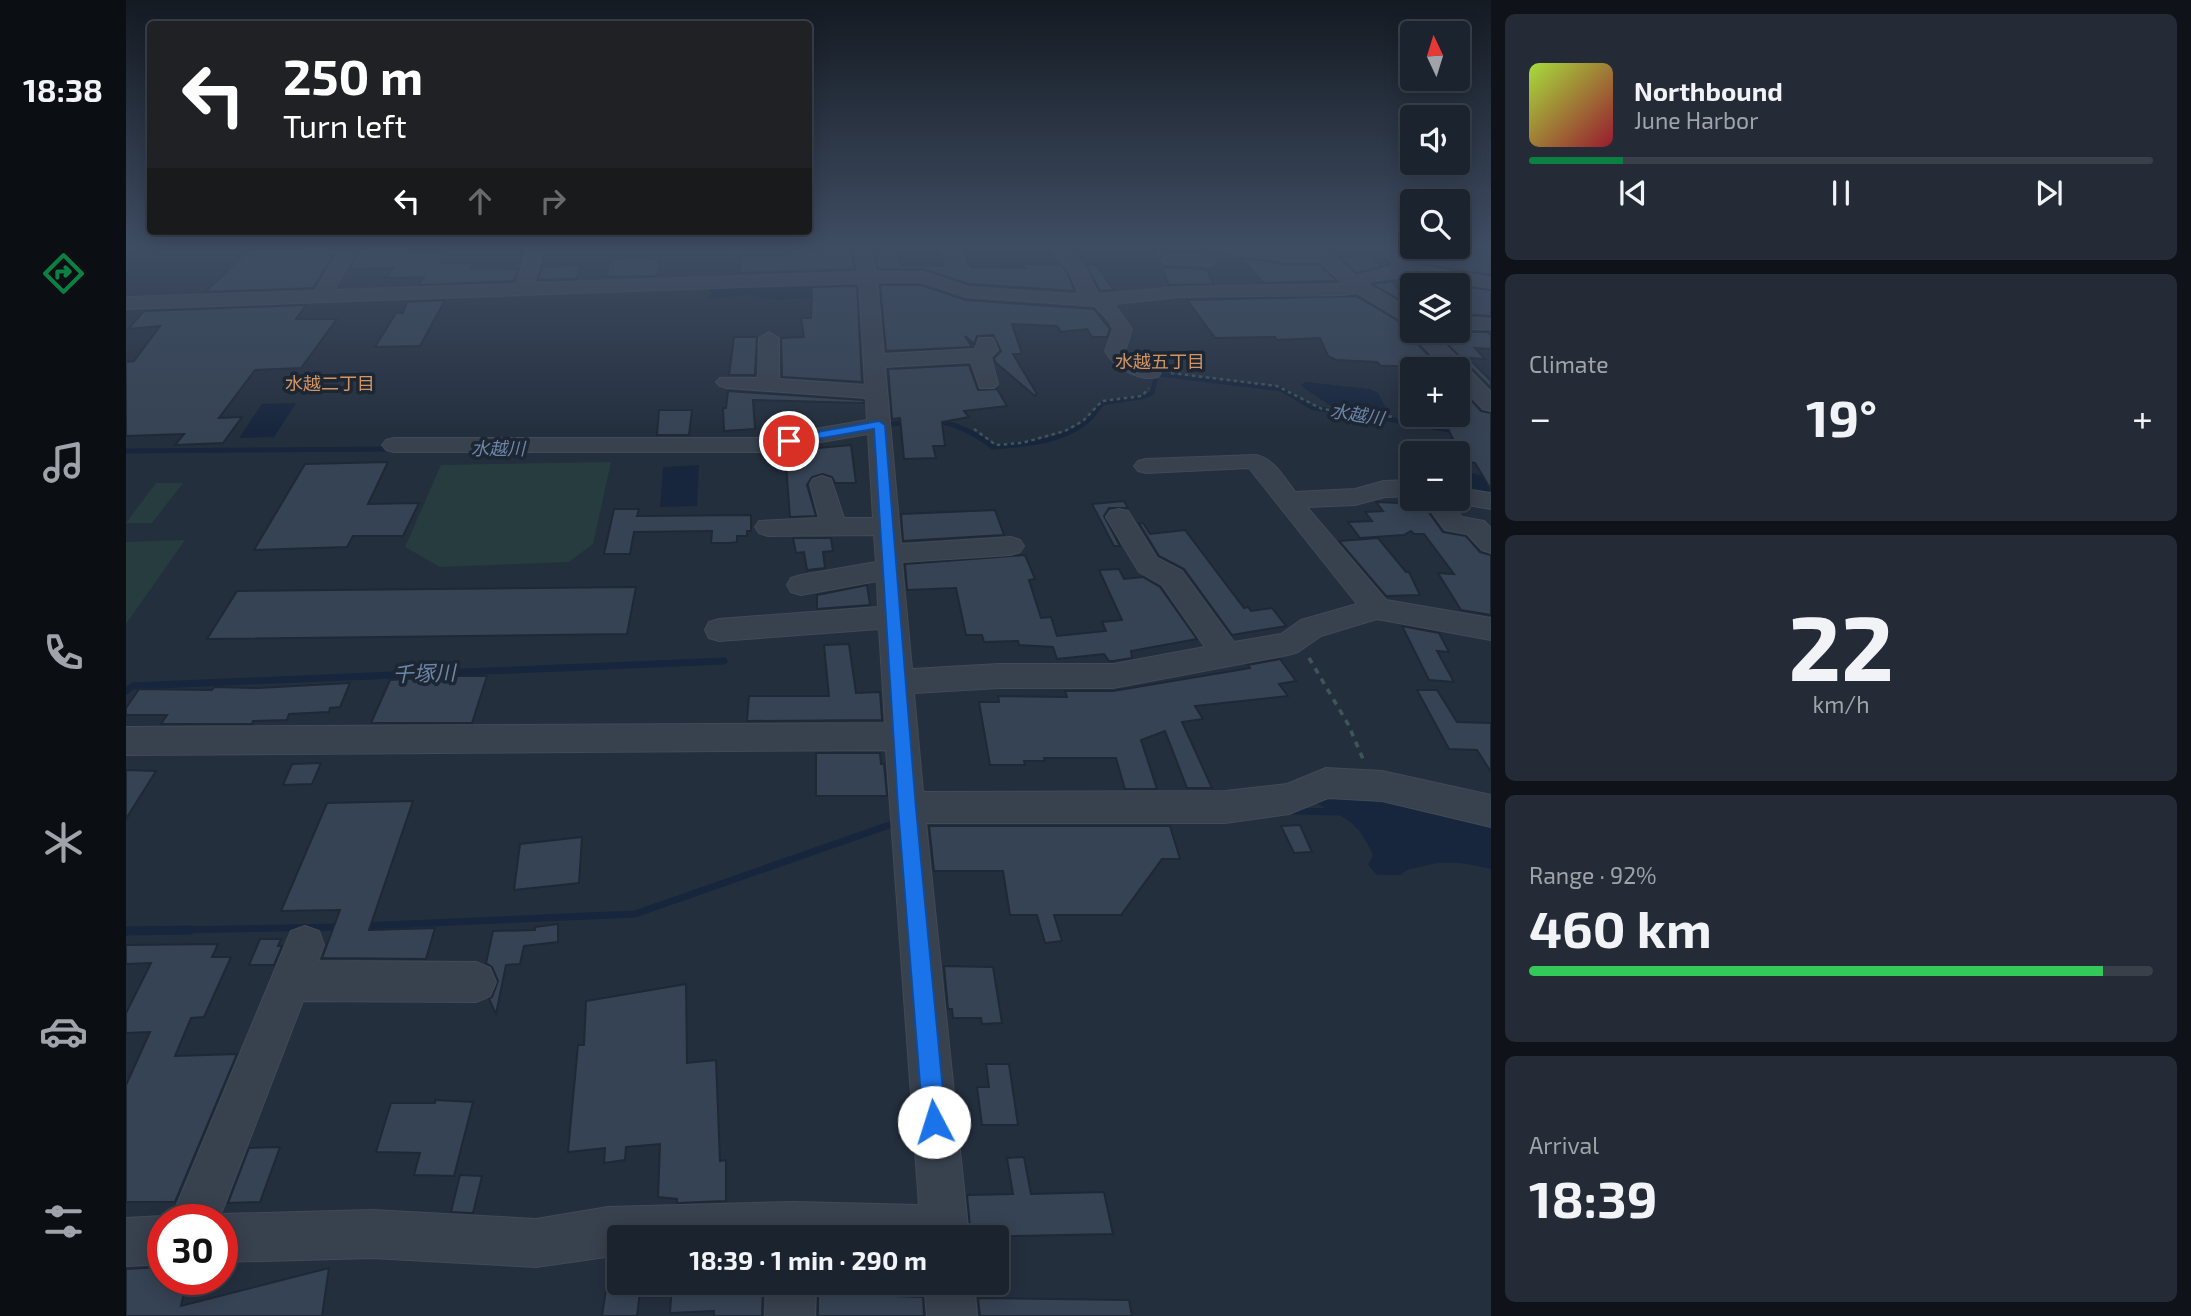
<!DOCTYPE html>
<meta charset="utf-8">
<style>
:root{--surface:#1b232e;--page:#242b36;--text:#f1f3f6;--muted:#a0a4aa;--line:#39404a;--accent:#0b8043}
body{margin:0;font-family:"Exo 2","Noto Sans JP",sans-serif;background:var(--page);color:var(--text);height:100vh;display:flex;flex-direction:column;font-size:26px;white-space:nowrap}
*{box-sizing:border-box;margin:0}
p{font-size:23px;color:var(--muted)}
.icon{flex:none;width:38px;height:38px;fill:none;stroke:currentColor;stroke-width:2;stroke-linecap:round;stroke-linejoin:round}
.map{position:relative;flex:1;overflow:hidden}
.drawer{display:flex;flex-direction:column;gap:14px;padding:14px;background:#0f1319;width:700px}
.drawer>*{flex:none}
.banner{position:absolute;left:21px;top:21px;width:665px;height:214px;border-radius:7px;box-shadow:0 4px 18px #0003,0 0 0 2px var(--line);background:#202124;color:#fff;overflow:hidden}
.needle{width:46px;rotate:356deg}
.tools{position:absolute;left:1274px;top:21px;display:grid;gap:14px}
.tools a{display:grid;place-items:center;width:70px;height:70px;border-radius:7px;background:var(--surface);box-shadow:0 4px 18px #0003,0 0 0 2px var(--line);font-size:35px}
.speed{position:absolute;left:21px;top:1204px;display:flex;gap:14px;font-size:35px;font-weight:700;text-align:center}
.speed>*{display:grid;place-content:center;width:91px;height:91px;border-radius:50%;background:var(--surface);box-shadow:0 4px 18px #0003,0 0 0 2px var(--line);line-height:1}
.speed .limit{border:10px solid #d22;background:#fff;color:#111}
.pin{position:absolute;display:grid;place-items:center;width:60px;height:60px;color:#fff;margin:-30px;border:4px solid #fff;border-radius:50%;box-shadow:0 2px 7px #0007}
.me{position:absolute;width:77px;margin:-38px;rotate:355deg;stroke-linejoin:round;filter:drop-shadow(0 0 5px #0008)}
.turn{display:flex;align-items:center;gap:24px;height:147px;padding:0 21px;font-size:32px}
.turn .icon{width:91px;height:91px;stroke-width:2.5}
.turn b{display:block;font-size:49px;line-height:60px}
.lanes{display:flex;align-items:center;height:66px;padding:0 21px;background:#0003;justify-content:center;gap:35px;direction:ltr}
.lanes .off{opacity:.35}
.big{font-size:52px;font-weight:700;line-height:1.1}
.drawer .card{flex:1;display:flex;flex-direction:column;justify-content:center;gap:10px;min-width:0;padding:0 24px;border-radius:10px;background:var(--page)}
.drawer .dial{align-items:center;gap:0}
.dial b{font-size:91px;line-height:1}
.song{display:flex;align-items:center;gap:21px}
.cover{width:84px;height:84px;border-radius:10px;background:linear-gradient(135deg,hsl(80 70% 55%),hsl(350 70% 35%))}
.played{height:7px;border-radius:4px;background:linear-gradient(90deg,var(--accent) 15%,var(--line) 15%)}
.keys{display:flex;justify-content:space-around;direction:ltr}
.heat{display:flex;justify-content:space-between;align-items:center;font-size:38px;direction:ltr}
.charge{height:10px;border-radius:5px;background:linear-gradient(90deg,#34c759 92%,var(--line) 0)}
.trip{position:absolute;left:481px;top:1225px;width:402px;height:70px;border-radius:7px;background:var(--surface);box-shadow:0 4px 18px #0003,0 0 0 2px var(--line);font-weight:700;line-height:70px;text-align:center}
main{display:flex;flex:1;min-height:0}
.tabs{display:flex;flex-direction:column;width:126px;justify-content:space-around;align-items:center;background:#0b0e12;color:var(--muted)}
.tabs .icon{width:49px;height:49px}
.tabs .on{color:var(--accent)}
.tabs b{font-size:32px;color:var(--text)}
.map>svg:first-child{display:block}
.green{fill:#263c3f}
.water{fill:#17263c}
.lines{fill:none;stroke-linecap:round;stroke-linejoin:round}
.stream-far3{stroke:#17263c;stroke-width:4.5}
.stream-far2{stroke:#17263c;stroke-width:5}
.stream-far1{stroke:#17263c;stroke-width:7}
.stream{stroke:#17263c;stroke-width:9}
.building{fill:#364354;stroke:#1f2835;stroke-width:2}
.minor-casing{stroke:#414a57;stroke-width:2}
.path-far1{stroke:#3f5557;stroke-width:2.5;stroke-dasharray:3.5 3.5;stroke-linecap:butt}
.path{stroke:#3f5557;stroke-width:3.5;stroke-dasharray:6 6;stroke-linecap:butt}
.minor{fill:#38414e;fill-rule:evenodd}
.route{fill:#1a73e8;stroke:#114b97;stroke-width:2}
.labels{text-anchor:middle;stroke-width:7;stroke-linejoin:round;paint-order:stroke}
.far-neighbourhood-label{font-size:18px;fill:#d59563;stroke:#1d2633}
.far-water-label{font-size:18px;font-style:italic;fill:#6d86a8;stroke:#1d2633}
.water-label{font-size:21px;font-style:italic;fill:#6d86a8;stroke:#1d2633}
</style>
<main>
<nav class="tabs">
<b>18:38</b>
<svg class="icon on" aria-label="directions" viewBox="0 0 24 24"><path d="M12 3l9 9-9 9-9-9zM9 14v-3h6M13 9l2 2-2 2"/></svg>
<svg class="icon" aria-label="music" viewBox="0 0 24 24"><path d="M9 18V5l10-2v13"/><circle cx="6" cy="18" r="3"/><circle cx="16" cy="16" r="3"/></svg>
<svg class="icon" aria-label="phone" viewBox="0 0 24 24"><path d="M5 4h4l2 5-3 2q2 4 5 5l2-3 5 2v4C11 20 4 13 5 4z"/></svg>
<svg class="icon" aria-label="climate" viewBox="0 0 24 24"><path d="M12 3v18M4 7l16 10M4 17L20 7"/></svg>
<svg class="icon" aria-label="car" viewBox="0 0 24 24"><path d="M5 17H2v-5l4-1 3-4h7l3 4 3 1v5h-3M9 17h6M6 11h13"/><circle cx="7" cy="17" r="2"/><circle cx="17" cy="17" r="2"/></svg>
<svg class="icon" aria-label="filters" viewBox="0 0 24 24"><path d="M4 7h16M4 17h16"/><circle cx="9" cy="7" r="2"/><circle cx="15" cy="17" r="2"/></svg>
</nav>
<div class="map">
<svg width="1365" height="1316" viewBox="0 0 1365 1316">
<rect width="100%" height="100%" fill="#242f3e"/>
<path class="green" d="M485 462 467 544 443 562 314 567 279 547 315 465Z
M30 483H57L26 523H0Z
M59 540 0 624V542Z"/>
<path class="water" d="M684 282 687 298 650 300 621 295 583 299 586 294 582 289 588 288Z
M1179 382 1244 389 1252 393 1259 406 1256 411 1208 408 1178 388 1175 385Z
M170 403 148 437 113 438 136 404Z
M573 465 571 506 534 507 537 467Z
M1332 470 1365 478V497L1332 491Z
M1209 797 1254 799 1365 825V869C1339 863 1320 859 1294 867 1286 869 1281 868 1275 875H1251L1242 865 1247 855C1231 820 1222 820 1190 803Z"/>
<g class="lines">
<path class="stream-far3" d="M965 417 977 403 1017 397 1026 393 1031 374 1155 389 1187 408 1253 417"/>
<path class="stream-far2" d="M1240 415 1329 431
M810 421C832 424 849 433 867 447 899 445 945 441 967 415
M759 425 782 422
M0 451 267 449"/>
<path class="stream-far1" d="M0 691 7 686 598 661
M1164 811 1213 812
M236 926 509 914 772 822
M0 931 214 927"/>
<path class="stream" d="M0 931 64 930"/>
</g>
<path class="building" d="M181 247H213L187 288 79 292 123 250Z
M235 247H288L285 252H317L314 263H347L345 268 393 269 388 281 293 285 298 277 260 278 267 268 223 269Z
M668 247H725L729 269 614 273 615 256 657 255Z
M747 247 770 249 775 265 818 266 811 247H837L845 267 899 268 897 264H934L941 272 949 291 843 284 797 269H752Z
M1273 247H1365V275L1294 264Z
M1027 250 1072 252 1038 253 1032 260 1038 267 1080 269 1088 284 1043 285Z
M1246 256 1255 267 1230 273 1213 257Z
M507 257 533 259 532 263H535L531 276 480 277 484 260Z
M1114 257 1166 265 1192 264 1211 281 1137 283Z
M454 265 451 279 412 280 416 267Z
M960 265H970L988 290 974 291Z
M1266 281 1286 307 1246 284Z
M754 285H795L840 300 968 309 984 329 981 337H966L961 329 935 332 931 326 886 324 896 354H887L911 394 909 396 869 362 868 358 875 351 867 335 851 336 848 344 839 336 846 347 760 351Z
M731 286 736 382 656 377 655 338 678 337 675 318H685L686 287Z
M1332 286 1365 290V316L1332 314Z
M1230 296 1283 327 1281 331 1285 337 1313 366H1255L1251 362 1210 360 1202 356 1194 338 1151 340 1149 337 1089 338 1061 300Z
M319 300 294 346 249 347 270 313H277L281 302Z
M180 305 170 319H211L175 368 129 370 93 418 116 417 97 443 49 445 58 434 0 436V362L8 361 34 326 2 329 18 311Z
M1308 331 1361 332 1365 335V349L1349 348 1359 359 1342 358 1365 381V388Z
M608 337H631L629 375H603Z
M843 365 852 390 871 389 881 406 838 411 843 417 816 422 819 446H807L810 458 778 459 774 418 766 419 762 369Z
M1332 386 1355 411 1365 413V490L1349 463 1338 461 1315 415H1325L1332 422Z
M602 391 737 400 738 403 627 400 629 429 598 431 597 408H600Z
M533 410H566L563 435H531Z
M725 445 730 483H709L706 477 697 474 686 477 681 485 690 516 664 517 659 451Z
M262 462 242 504 293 503 277 536H227L221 547 128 550 179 464Z
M998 501 1002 508H983L978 516 994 546H988L966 504Z
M1250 502 1297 504 1317 532 1340 536 1354 552 1365 555V615L1335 610 1312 573 1328 574 1298 534H1288L1285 531 1278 535 1234 538 1222 522 1246 521 1239 512 1257 511Z
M488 509H513L511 516 625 515V531H621V536H611V542L604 543H585L586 531 508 532 504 554H478Z
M869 510 878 535 777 541 775 514Z
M1013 523H1017L1024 534 1059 530 1118 608 1122 607 1125 611 1146 608 1160 626 1106 635 1058 569 1033 556Z
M667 538H705L707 551 697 552 699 568 681 570 678 552 670 553Z
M1252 538 1280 572H1283L1294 595 1260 596 1213 541Z
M899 555 909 579 903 580 915 618 925 617 931 636 980 631 976 622 996 620 973 570 993 569 998 579 1017 577 1034 587 1071 639 1005 651 1006 658 987 661H983L978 654 931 659 927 647 893 645 892 641 858 642 856 635H840L830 588 781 590 779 564Z
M741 585 744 605 691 609V595Z
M510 587 501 634 81 639 111 591Z
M1276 626 1313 633 1323 652 1311 651 1328 682 1303 680Z
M723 644 730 693 754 692 756 720 621 721 623 696H703L698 645Z
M1154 659 1170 681 1153 684 1162 696 1069 706 1077 719 1056 722 1086 788H1061L1039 731 1015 740 1031 789H999L990 758H918L919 761H898L899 765H864L853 702H873L872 696 941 697 939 691H987L1124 668 1122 665Z
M331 676H361L346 723H245L264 680Z
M224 683 214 707 204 708 203 712 163 714 161 720 127 721 126 724H35L41 715H0V708L13 689 86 690 88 687 132 688Z
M1291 690H1311L1331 722 1365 723V772L1351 750 1323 749Z
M690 753H754L755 764H758L761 796H690Z
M195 763 186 784 157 785 166 764Z
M0 770 30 771 0 819Z
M287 801 243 930 309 928 300 959 196 958 214 910 155 911 201 803Z
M1174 825 1186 852 1168 853 1155 826Z
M803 826H1044L1054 859H1036L995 915H928L936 941 919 943 911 915H884L877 871H808Z
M456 837 453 883 388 890 394 844Z
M432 924V942L398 946 394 964 380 965 370 1014 363 999 366 997 372 981 366 967 360 963 367 931 409 930V927Z
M134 939H155L152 946H156L148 965H123Z
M92 944 86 957H105L78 1017 65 1018 49 1056 111 1054 49 1202H0V1085L24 1032 0 1033V1013L25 963 0 964V945Z
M818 966 867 967 876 1023 856 1024 855 1018H827L826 1009H822Z
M560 984 561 1063 590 1060 594 1161 600 1160V1201L551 1203V1199L532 1197 534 1144 500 1147 499 1160 478 1163 479 1148 442 1152 452 1045H458L460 1001Z
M860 1064H883L892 1125H856L851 1087H863Z
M309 1100 347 1102 328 1176 288 1175 294 1153 250 1152 265 1103H309Z
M154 1147 134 1202 102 1203 123 1148Z
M898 1157 905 1194 978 1192 987 1234 845 1237 841 1195 887 1194 881 1158Z
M334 1175 356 1176 347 1213 325 1212Z
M37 1267V1279H61L55 1306 203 1268 196 1316H0V1269Z
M481 1283H515L511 1316H476Z
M546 1283H637L636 1316H588V1311L544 1313Z
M692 1283H768V1296L797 1297 798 1316H692Z
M852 1298 1003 1300 1006 1316H854Z"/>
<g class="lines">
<g class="minor-casing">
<path id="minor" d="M216 247H233L208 290 390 284 403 247H420L408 283 732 272 728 247H744L750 272H797L842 287 944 294H953L943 271 922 247H940L960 269 972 294 1053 287 1218 284 1193 261 1166 262 1094 252 1086 247 1185 251 1182 247H1199L1229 276 1271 266 1249 247H1268L1293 266 1365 278V288L1287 276 1244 281 1243 285 1286 310V326L1231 293 1217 295 1053 297 988 304 1006 329 999 351 1002 356 1032 369 1035 373 1032 377C1013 382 988 367 979 351L987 329 984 322 969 306 840 297 795 282H751L758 354 849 349 853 338H867L872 350 865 357 872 384 868 388H854L845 362 759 367 775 544 885 537 894 540 898 546 894 552 885 555 776 562 786 669 873 664H987L1079 647 1036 585 1013 572 980 517 984 511 993 509 1002 511 1031 558 1056 571 1108 642 1155 634 1175 620 1231 604 1123 468 1020 473 1012 471 1008 466 1012 461 1020 459 1130 455C1148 459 1158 477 1169 492L1229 489 1258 481 1286 480V496L1259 497 1229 505 1181 507 1260 600 1365 618V640L1251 619 1195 636 1172 652 1162 655 987 688H873L788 693 797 792 1099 791 1161 784 1200 768 1256 771 1365 795V827L1256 801 1202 798 1163 814 1099 823H800L843 1237H494V1255L410 1267 246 1258 96 1262V1220H37V1264L0 1266V1218L37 1216 45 1219 165 931 179 926 193 931 198 945 192 961 350 962 364 968 370 982 364 996 350 1002 177 1001 95 1214 246 1210 410 1219 482 1207 667 1202 793 1205 760 750 0 755V727L759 723 753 629 593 641 583 638 579 630 583 622 593 619 752 607 751 581 675 595 665 592 661 585 665 578 675 575 750 562 748 535 642 536 633 533 629 527 633 521 693 518 684 484 687 479 696 476 705 479 718 518H747L742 434 637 452H268L260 450 256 445 260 440 268 438H637L741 420 740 398 601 388 594 386 590 382 594 378H632L633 338 643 332 653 338V379L739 385 733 283 0 309V297L189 291Z
M601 247H665L657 252 608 254 602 253Z
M1044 255 1082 256 1091 261 1082 266 1038 264 1035 260 1038 256Z
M1332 317 1365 319V329H1332Z
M1286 328V331H1305L1365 392V411L1357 409 1332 382V369H1320L1287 335 1284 331Z
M1332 488 1365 493V509L1324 502 1336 517 1358 521 1365 528V553L1356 550 1341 534 1319 530 1296 499H1332Z
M640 1283H690L689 1316H639Z
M798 1283H848L851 1316H801Z"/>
</g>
<path class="path-far1" d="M1045 373 1151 386 1196 409 1268 417
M848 429 870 445 896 443 939 431 957 421 976 401 1016 396 1023 388"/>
<path class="path" d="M1183 658 1222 724 1237 759"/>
<use href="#minor" class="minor"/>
</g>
<linearGradient id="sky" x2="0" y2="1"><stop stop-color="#141a22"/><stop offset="0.57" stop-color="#3f4d63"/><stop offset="1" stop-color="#3f4d63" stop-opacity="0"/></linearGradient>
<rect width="1365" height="432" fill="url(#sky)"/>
<path class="route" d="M753 421 759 425 790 808 820 1122 817 1130 808 1134 800 1130 797 1122 772 808 748 429 663 444 657 441 663 437Z"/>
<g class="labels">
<g class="far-neighbourhood-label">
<text x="1034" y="368">水越五丁目</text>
<text x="204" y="390">水越二丁目</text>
</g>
<g class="far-water-label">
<text transform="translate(1231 415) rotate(9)" y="6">水越川</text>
<text x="372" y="455">水越川</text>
</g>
<g class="water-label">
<text transform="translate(298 674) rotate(-2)" y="7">千塚川</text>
</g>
</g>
</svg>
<div class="tools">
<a><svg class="needle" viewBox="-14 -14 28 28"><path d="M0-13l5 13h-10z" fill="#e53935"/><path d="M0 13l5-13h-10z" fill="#a0a4aa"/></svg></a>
<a><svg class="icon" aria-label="sound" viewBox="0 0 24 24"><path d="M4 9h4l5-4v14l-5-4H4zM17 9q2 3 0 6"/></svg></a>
<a><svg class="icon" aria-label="search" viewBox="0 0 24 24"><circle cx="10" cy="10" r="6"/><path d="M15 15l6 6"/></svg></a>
<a><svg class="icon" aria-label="layers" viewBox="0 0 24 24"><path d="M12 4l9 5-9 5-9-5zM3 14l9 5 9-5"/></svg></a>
<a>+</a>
<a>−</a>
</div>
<div class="speed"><div class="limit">30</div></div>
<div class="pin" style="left:663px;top:441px;background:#d93025"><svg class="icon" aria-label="arrive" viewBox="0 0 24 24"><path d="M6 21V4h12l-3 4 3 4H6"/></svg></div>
<svg class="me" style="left:808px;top:1122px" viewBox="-20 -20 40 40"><circle r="19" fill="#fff"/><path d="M0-13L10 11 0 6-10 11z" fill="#1a73e8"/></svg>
<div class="trip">18:39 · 1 min · 290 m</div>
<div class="banner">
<div class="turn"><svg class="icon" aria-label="left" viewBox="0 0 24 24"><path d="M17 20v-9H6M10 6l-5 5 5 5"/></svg><div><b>250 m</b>Turn left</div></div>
<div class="lanes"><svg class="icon" aria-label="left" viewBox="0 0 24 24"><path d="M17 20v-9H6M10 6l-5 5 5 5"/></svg><svg class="icon off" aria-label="ahead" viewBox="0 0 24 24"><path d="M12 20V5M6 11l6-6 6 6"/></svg><svg class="icon off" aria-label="right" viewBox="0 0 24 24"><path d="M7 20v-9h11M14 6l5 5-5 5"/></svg></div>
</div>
</div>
<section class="drawer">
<div class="card">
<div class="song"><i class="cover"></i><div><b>Northbound</b><p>June Harbor</p></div></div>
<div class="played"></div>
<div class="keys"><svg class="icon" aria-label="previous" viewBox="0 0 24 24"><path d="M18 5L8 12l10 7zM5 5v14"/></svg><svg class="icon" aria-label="pause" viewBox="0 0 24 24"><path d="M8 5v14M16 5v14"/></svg><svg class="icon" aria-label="next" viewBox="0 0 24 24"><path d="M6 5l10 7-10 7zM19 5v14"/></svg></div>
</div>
<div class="card"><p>Climate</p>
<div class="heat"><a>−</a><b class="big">19°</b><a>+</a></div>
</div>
<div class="card dial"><b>22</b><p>km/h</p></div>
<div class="card"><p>Range · 92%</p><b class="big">460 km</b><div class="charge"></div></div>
<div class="card"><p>Arrival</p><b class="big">18:39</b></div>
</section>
</main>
